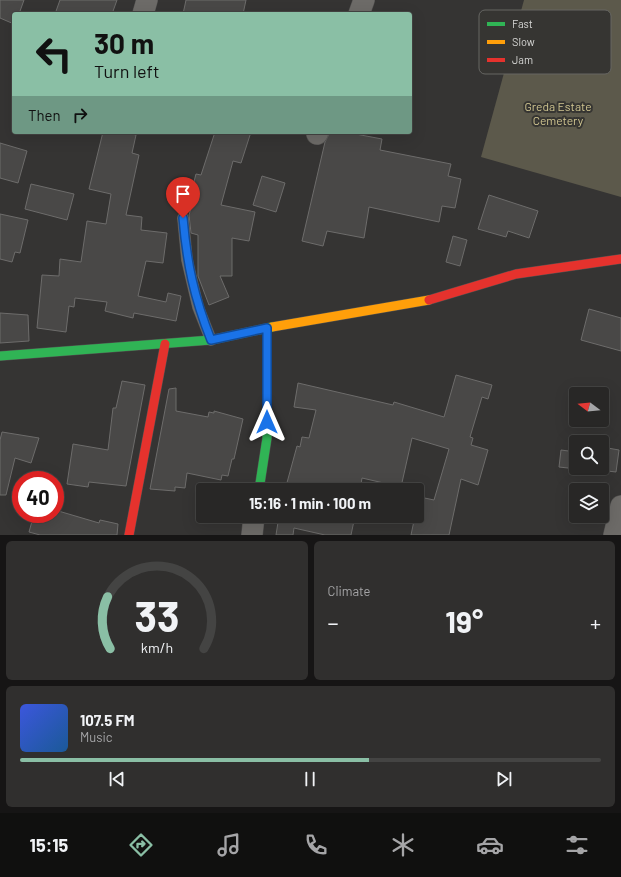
<!DOCTYPE html>
<meta charset="utf-8">
<style>
:root{--surface:#282726;--page:#302f2e;--text:#f1f3f6;--muted:#a5a5a7;--line:#444443;--accent:#8abfa5}
body{margin:0;font-family:Barlow,sans-serif;background:var(--page);color:var(--text);height:100vh;display:flex;flex-direction:column;font-size:15px;white-space:nowrap}
*{box-sizing:border-box;margin:0}
p{font-size:13px;color:var(--muted)}
.icon{flex:none;width:22px;height:22px;fill:none;stroke:currentColor;stroke-width:2;stroke-linecap:round;stroke-linejoin:round}
.map{position:relative;height:535px;overflow:hidden}
.details{display:flex;flex-direction:column;gap:6px;padding:6px;background:#161515;flex:1}
.details>*{flex:none}
.banner{position:absolute;left:12px;top:12px;width:400px;height:122px;border-radius:4px;box-shadow:0 4px 16px #0002,0 0 0 1px var(--line);background:#8abfa5;color:#111;overflow:hidden}
.needle{width:26px;rotate:286deg}
.controls{position:absolute;left:569px;top:387px;display:grid;gap:8px}
.controls a{display:grid;place-items:center;width:40px;height:40px;border-radius:4px;background:var(--surface);box-shadow:0 4px 16px #0002,0 0 0 1px var(--line);font-size:20px}
.speed{position:absolute;left:12px;top:471px;display:flex;gap:8px;font-size:20px;font-weight:700;text-align:center}
.speed>*{display:grid;place-content:center;width:52px;height:52px;border-radius:50%;background:var(--surface);box-shadow:0 4px 16px #0002,0 0 0 1px var(--line);line-height:1}
.speed .limit{border:6px solid #d22;background:#fff;color:#111}
.pin{position:absolute;display:grid;place-items:center;width:34px;height:34px;color:#fff;margin:-41px -17px;border-radius:50% 50% 50% 0;rotate:-45deg;box-shadow:0 0 4px #0007}
.pin .icon{rotate:45deg}
.me{position:absolute;width:44px;margin:-22px;rotate:0deg;stroke-linejoin:round;filter:drop-shadow(0 0 3px #0008)}
.turn{display:flex;align-items:center;gap:14px;height:84px;padding:0 16px;font-size:18px}
.turn .icon{width:52px;height:52px;stroke-width:2.5}
.turn b{display:block;font-size:28px;line-height:34px}
.then{display:flex;align-items:center;height:38px;padding:0 16px;background:#0003;gap:8px;font-size:15px}
.big{font-size:30px;font-weight:700;line-height:1.1}
.details .widget{flex:1;display:flex;flex-direction:column;justify-content:center;gap:6px;min-width:0;padding:0 14px;border-radius:6px;background:var(--page)}
.details .dial{align-items:center;gap:0}
.dial svg{height:104px;overflow:visible;fill:none;stroke:var(--line);stroke-width:7;stroke-linecap:round;text-anchor:middle}
.dial text{fill:var(--text);stroke:none}
.song{display:flex;align-items:center;gap:12px}
.cover{width:48px;height:48px;border-radius:6px;background:linear-gradient(135deg,hsl(230 70% 55%),hsl(210 70% 35%))}
.played{height:4px;border-radius:2px;background:linear-gradient(90deg,var(--accent) 60%,var(--line) 60%)}
.keys{display:flex;justify-content:space-around;direction:ltr}
.heat{display:flex;justify-content:space-between;align-items:center;font-size:22px;direction:ltr}
.details .tiles{flex:1;display:grid;gap:6px;grid-template-columns:1fr 1fr}
.widget:last-child{grid-column:span 2}
.trip{position:absolute;left:196px;top:483px;width:228px;height:40px;border-radius:4px;background:var(--surface);box-shadow:0 4px 16px #0002,0 0 0 1px var(--line);font-weight:700;line-height:40px;text-align:center}
.menu{display:flex;height:64px;justify-content:space-around;align-items:center;background:#10100f;color:var(--muted)}
.menu .icon{width:28px;height:28px}
.menu .active{color:var(--accent)}
.menu b{font-size:18px;color:var(--text)}
.map>svg:first-child{display:block}
.green{fill:#5c594b}
.building{fill:#494847;stroke:#6d6c6b}
.lines{fill:none;stroke-linecap:round;stroke-linejoin:round}
.lane-casing{stroke:#525150;stroke-width:12}
.street-casing{stroke:#525150;stroke-width:22}
.fast-casing{stroke:#525150;stroke-width:10}
.slow-casing{stroke:#525150;stroke-width:10}
.jam-casing{stroke:#525150;stroke-width:10}
.lane{stroke:#6d6b68;stroke-width:11}
.street{stroke:#6d6b68;stroke-width:21}
.fast{stroke:#30b455;stroke-width:9}
.slow{stroke:#ff9f0a;stroke-width:9}
.jam{stroke:#e5322d;stroke-width:9}
.route-casing{stroke:#114b97;stroke-width:10}
.route{stroke:#1a73e8;stroke-width:7}
.labels{text-anchor:middle;stroke-width:4;stroke-linejoin:round;paint-order:stroke}
.park-label{font-size:12px;fill:#d0c590;stroke:#363532}
.key{fill:#363532;stroke:#666663;stroke-width:1}
.key-label{font-size:11px;fill:#d7d7d5}
</style>
<div class="map">
<svg width="621" height="535" viewBox="0 0 621 535">
<rect width="100%" height="100%" fill="#353433"/>
<path class="green" d="M524 0H621V197L481 157Z"/>
<path class="building" d="M0 0H24L19 14H14V24L0 18Z
M60 0H117L112 14H55Z
M186 0H246L243 14H183Z
M103 132H123L136 135 132 153 139 155 126 215 142 217 141 230 167 233 163 263 146 261 138 296 166 302 168 293 181 296 176 321 134 313 133 318 105 311 107 302 75 298 74 307 69 306 66 332 37 328 42 275 59 276 60 259 81 262 87 221 106 224 111 194 89 189Z
M215 132H251L241 163 233 161 221 205 255 212 249 241 232 238V276H220L229 297 209 305 198 276V235L191 233 189 215 196 191 192 189 196 174 201 175Z
M330 132H345L382 139 380 150 451 164 448 176 461 179 455 208 442 206 439 222 369 207 364 238 327 231 323 246 302 241 325 142Z
M0 143 27 151 18 183 0 178Z
M262 176 285 183 276 212 253 205Z
M31 184 74 194 67 220 25 209Z
M489 195 538 211 529 238 508 231 506 237 478 229Z
M0 214 28 220 20 253 15 252 12 262 0 259Z
M453 236 467 240 460 266 446 262Z
M589 309 621 318V351L581 340Z
M0 313 28 315 29 341 0 343Z
M456 375 492 385 488 399 482 397 470 437 473 438 471 445 488 450 478 485 461 479 449 535H411L415 516H417L420 497 434 500 449 449 412 438 401 487 362 478 360 490H285L297 446 300 447 302 437 309 438 316 410 294 407 298 383 393 405 394 402 444 417Z
M122 381 145 385 126 486 89 482 88 487 67 484 73 444 108 450 113 408H116Z
M176 388V411L208 417 209 412 214 413V411L243 419 234 459H232L228 476 222 475 221 480 187 473 185 488 175 487V491L150 489 169 389Z
M2 432 39 438 31 463 15 458 6 495H0V440Z
M602 447 619 450 616 472 582 468H602Z
M561 450 576 452 577 469 559 467Z
M55 510 99 523 100 520 118 524 117 535H40L29 532 34 514H55Z
M279 516H355L351 535H325L294 528 293 535H276Z"/>
<g class="lines">
<g class="lane-casing">
<path id="lane" d="M183 218 187 260 198 307 211 340"/>
</g>
<g class="street-casing">
<path id="street" d="M143 14 147 0
M359 14 364 0
M317 134 318 132
M252 535 254 516
M614 535 621 506"/>
</g>
<g class="fast-casing">
<path id="fast" d="M0 356 211 340 272 327
M259 490 267 438V328"/>
</g>
<g class="slow-casing">
<path id="slow" d="M272 327 429 300"/>
</g>
<g class="jam-casing">
<path id="jam" d="M429 300 516 274 621 259
M129 535 165 344"/>
</g>
<use href="#lane" class="lane"/>
<use href="#street" class="street"/>
<use href="#fast" class="fast"/>
<use href="#slow" class="slow"/>
<use href="#jam" class="jam"/>
</g>
<g class="lines">
<g class="route-casing">
<path id="route" d="M183 218C187 264 194 297 211 340L267 328V422"/>
</g>
<use href="#route" class="route"/>
</g>
<g class="labels">
<g class="park-label">
<text x="558" y="111">Greda Estate<tspan x="558" dy="14">Cemetery</tspan></text>
</g>
</g>
<rect x="479" y="10" width="132" height="64" rx="6" class="key"/>
<rect x="487" y="22" width="18" height="4" fill="#30b455"/>
<rect x="487" y="40" width="18" height="4" fill="#ff9f0a"/>
<rect x="487" y="58" width="18" height="4" fill="#e5322d"/>
<g class="key-label">
<text x="512" y="28">Fast</text>
<text x="512" y="46">Slow</text>
<text x="512" y="64">Jam</text>
</g>
</svg>
<div class="controls">
<a><svg class="needle" viewBox="-14 -14 28 28"><path d="M0-13l5 13h-10z" fill="#e53935"/><path d="M0 13l5-13h-10z" fill="#a5a5a7"/></svg></a>
<a><svg class="icon" aria-label="search" viewBox="0 0 24 24"><circle cx="10" cy="10" r="6"/><path d="M15 15l6 6"/></svg></a>
<a><svg class="icon" aria-label="layers" viewBox="0 0 24 24"><path d="M12 4l9 5-9 5-9-5zM3 14l9 5 9-5"/></svg></a>
</div>
<div class="speed"><div class="limit">40</div></div>
<div class="pin" style="left:183px;top:218px;background:#d93025"><svg class="icon" aria-label="arrive" viewBox="0 0 24 24"><path d="M6 21V4h12l-3 4 3 4H6"/></svg></div>
<svg class="me" style="left:267px;top:422px" viewBox="-20 -20 40 40"><path d="M0-17L14 15 0 8-14 15z" fill="#1a73e8" stroke="#fff" stroke-width="4"/></svg>
<div class="trip">15:16 · 1 min · 100 m</div>
<div class="banner">
<div class="turn"><svg class="icon" aria-label="left" viewBox="0 0 24 24"><path d="M17 20v-9H6M10 6l-5 5 5 5"/></svg><div><b>30 m</b>Turn left</div></div>
<div class="then">Then<svg class="icon" aria-label="right" viewBox="0 0 24 24"><path d="M7 20v-9h11M14 6l5 5-5 5"/></svg></div>
</div>
</div>
<section class="details">
<div class="tiles">
<div class="widget dial"><svg viewBox="0 0 100 80">
<path d="M14 69A42 42 0 1 1 86 69"/>
<path d="M14 69A42 42 0 0 1 12 29" stroke="#8abfa5"/>
<text x="50" y="56" font-size="32" font-weight="700">33</text>
<text x="50" y="72" font-size="11">km/h</text>
</svg></div>
<div class="widget"><p>Climate</p>
<div class="heat"><a>−</a><b class="big">19°</b><a>+</a></div>
</div>
<div class="widget">
<div class="song"><i class="cover"></i><div><b>107.5 FM</b><p>Music</p></div></div>
<div class="played"></div>
<div class="keys"><svg class="icon" aria-label="previous" viewBox="0 0 24 24"><path d="M18 5L8 12l10 7zM5 5v14"/></svg><svg class="icon" aria-label="pause" viewBox="0 0 24 24"><path d="M8 5v14M16 5v14"/></svg><svg class="icon" aria-label="next" viewBox="0 0 24 24"><path d="M6 5l10 7-10 7zM19 5v14"/></svg></div>
</div>
</div>
</section>
<nav class="menu">
<b>15:15</b>
<svg class="icon active" aria-label="directions" viewBox="0 0 24 24"><path d="M12 3l9 9-9 9-9-9zM9 14v-3h6M13 9l2 2-2 2"/></svg>
<svg class="icon" aria-label="music" viewBox="0 0 24 24"><path d="M9 18V5l10-2v13"/><circle cx="6" cy="18" r="3"/><circle cx="16" cy="16" r="3"/></svg>
<svg class="icon" aria-label="phone" viewBox="0 0 24 24"><path d="M5 4h4l2 5-3 2q2 4 5 5l2-3 5 2v4C11 20 4 13 5 4z"/></svg>
<svg class="icon" aria-label="climate" viewBox="0 0 24 24"><path d="M12 3v18M4 7l16 10M4 17L20 7"/></svg>
<svg class="icon" aria-label="car" viewBox="0 0 24 24"><path d="M5 17H2v-5l4-1 3-4h7l3 4 3 1v5h-3M9 17h6M6 11h13"/><circle cx="7" cy="17" r="2"/><circle cx="17" cy="17" r="2"/></svg>
<svg class="icon" aria-label="filters" viewBox="0 0 24 24"><path d="M4 7h16M4 17h16"/><circle cx="9" cy="7" r="2"/><circle cx="15" cy="17" r="2"/></svg>
</nav>
